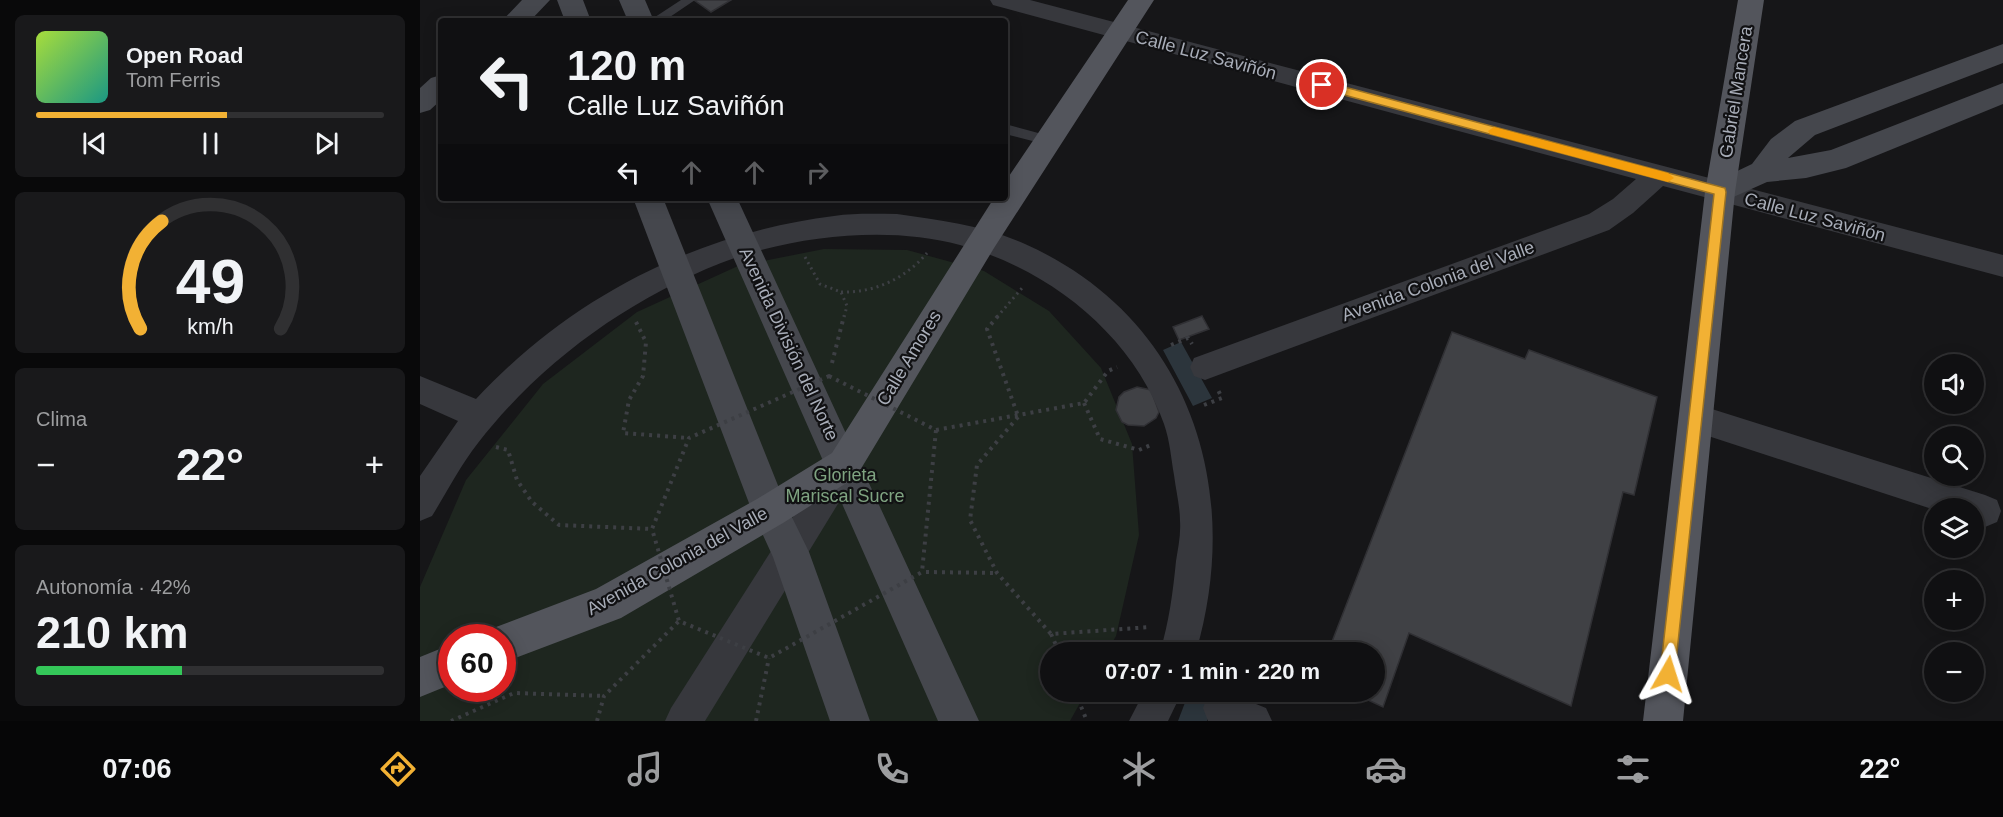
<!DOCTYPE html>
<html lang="es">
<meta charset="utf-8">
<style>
:root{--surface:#101012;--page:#19191b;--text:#f1f3f6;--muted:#9c9d9f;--line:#303032;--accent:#f2b134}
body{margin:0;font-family:Helvetica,sans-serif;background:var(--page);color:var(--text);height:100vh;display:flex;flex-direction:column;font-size:22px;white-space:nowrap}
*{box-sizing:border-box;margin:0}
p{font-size:20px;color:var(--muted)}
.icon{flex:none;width:33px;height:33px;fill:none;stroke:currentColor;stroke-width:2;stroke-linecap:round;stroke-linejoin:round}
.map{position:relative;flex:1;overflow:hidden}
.panel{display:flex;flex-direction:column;gap:15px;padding:15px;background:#09090a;width:420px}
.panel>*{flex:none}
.top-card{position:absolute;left:18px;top:18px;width:570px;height:183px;border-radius:6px;box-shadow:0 3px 15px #0003,0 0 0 2px var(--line);background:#101012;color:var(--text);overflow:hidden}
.fabs{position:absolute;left:1504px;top:354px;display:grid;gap:12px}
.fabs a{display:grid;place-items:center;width:60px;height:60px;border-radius:50%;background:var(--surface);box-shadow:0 3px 15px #0003,0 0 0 2px var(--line);font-size:30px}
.speed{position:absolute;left:18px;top:624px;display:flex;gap:12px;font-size:30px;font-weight:700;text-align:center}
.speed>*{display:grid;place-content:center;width:78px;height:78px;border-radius:50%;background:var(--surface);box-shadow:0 3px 15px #0003,0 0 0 2px var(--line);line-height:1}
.speed .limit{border:9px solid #d22;background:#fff;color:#111}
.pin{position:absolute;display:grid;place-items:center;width:51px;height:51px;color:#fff;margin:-26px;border:3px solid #fff;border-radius:50%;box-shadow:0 2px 6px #0007}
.me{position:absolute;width:66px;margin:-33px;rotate:6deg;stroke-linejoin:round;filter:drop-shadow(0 0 4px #0008)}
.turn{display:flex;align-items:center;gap:21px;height:126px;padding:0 30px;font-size:27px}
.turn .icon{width:78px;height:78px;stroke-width:2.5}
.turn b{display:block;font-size:42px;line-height:51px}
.lanes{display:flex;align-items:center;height:57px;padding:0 30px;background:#0003;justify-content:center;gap:30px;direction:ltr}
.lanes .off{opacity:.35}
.big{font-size:45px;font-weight:800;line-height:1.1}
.panel .card{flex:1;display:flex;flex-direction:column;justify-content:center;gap:9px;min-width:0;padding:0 21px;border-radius:9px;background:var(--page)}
.panel .dial{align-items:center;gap:0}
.dial svg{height:156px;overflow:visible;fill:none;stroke:var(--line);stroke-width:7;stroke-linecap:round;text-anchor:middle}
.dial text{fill:var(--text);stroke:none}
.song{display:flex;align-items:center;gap:18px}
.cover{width:72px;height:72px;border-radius:9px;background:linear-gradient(135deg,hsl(80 70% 55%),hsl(170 70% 35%))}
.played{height:6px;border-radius:3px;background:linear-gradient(90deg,var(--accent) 55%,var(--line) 55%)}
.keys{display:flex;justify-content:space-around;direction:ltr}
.heat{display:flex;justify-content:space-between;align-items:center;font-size:33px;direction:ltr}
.charge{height:9px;border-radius:4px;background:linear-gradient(90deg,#34c759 42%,var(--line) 0)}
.trip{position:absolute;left:620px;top:642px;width:345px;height:60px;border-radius:30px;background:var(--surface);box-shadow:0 3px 15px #0003,0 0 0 2px var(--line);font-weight:800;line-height:60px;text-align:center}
.tabs{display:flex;height:96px;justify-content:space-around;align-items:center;background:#060607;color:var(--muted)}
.tabs .icon{width:42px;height:42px}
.tabs .on{color:var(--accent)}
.tabs b{font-size:27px;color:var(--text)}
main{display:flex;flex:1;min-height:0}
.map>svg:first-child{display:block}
.green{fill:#1e261f;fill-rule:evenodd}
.water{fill:#2c353c}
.building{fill:#404145;stroke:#303034;stroke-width:1.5}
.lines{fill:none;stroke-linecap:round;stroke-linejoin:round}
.path-far1{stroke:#3d3f44;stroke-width:3;stroke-dasharray:2 4;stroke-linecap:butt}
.path{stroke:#3d3f44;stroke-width:4;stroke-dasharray:3 5;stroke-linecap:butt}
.lane{fill:#37383d;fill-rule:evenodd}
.street{fill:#37383d;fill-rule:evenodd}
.secondary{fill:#45474d;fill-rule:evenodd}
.primary{fill:#53555c;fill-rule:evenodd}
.path-bridge{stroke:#3d3f44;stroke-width:4;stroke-dasharray:3 5;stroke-linecap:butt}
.route{fill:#f2b134;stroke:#9d7322;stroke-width:1.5}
.slow{fill:#f59e0b}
.labels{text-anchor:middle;stroke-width:4.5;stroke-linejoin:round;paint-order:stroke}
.street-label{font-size:18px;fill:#a8adb8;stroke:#111113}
.park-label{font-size:18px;fill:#7fa381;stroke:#111113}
</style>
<main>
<section class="panel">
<div class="card">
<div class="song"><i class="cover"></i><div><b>Open Road</b><p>Tom Ferris</p></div></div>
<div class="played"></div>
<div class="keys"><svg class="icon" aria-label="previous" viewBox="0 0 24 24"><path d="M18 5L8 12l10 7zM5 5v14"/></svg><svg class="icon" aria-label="pause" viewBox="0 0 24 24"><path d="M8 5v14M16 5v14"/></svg><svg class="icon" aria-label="next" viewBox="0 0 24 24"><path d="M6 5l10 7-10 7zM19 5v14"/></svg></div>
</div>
<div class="card dial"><svg viewBox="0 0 100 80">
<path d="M14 69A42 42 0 1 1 86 69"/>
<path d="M14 69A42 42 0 0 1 25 14" stroke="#f2b134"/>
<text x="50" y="56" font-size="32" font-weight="700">49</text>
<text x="50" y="72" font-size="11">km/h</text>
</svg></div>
<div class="card"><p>Clima</p>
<div class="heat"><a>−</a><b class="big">22°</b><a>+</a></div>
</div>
<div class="card"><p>Autonomía · 42%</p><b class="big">210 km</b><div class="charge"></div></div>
</section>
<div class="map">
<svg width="1583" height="721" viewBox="0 0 1583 721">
<rect width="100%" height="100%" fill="#161618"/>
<path class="green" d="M404 249 487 250 564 271 629 311 681 368 712 444 719 535 696 636 687 652H630V692H666L650 721H0V587L46 480 123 384 217 312 318 266ZM32 638H82V688H32Z"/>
<path class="water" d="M761 342 792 398 773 406 743 350Z
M769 692H797L787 721H758Z"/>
<path class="building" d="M274 0H311L291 12Z
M782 316 789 329 759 340 753 327Z
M1032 332 1105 359 1109 350 1237 397 1214 495 1203 492 1151 706 989 633 963 707 931 692H954V652H908Z
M717 387 731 390 739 412 736 418 724 426 708 425 702 422 696 410 699 397 704 392Z"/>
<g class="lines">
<path class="path-far1" d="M385 257 400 284 421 292 427 306 424 317
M421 292C454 293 485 279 507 253
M577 317 603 287"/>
<path class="path" d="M578 316 567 329 598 416
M216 322 226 342 223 376 209 400 203 433 269 438
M751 345 768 338 772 344
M412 363 424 316
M664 403 680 439 719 450 733 444
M784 405 802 398 798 390
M598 417 557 465 550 520 577 573 631 634 731 627
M516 430 664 403 688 371 697 367
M76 447 88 450 97 480 112 502 139 525 232 529
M506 572 577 573
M631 634 639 652
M655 692 667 721
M31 721 94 693 184 696
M177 721 184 696 259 621
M336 721 349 658"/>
<path class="lane" d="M261 0H275L244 21H229Z
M585 124 633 137 634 140 628 145 585 134Z"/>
<path class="street" d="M570 0H610L1583 255V277L1243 186 1213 213 1189 230 785 380 774 376 770 367 774 358 1169 214 1193 199 1216 179 573 5Z
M477 214C521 220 565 226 605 244 769 317 824 487 776 652H740C749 622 753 592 756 561 758 548 761 535 760 521 760 506 756 491 754 475 751 458 750 441 744 424 713 335 629 269 540 245 467 225 371 236 301 263 207 300 120 363 58 443 40 466 27 492 12 516L0 521V476L38 421 0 404V376L56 399C150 298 276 233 414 216 434 213 456 214 477 214Z
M1276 404 1565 495 1577 500 1581 511 1577 522 1565 527 1554 523V508H1515V510L1276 432 1265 428 1260 418 1265 408Z
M424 450 435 454 440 465 435 476 285 721H245L251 708 413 454Z
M724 692H762L748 721H709Z
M796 692H806L846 708 852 721H788L783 708 788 695Z"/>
<path class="secondary" d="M102 0H130L110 21H82Z
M137 0H163L171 21H145Z
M199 0H225L234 21H208Z
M1583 44V63L1395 135 1368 158 1411 150 1583 83V104L1426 168 1386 178 1347 182 1300 203 1290 200 1285 192 1290 184 1332 164 1351 139 1375 121Z
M21 75V100L10 110 0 113V88L11 78Z
M213 198H243L365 503 389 552 450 721H410L353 557 332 511Z
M287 198H317L559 721H518Z"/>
<path class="primary" d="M708 0H734L574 248 436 477 363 523 201 618 82 663V638H65L68 630 176 589 337 499 412 453 574 198H585V182Z
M1318 0H1344L1315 192 1263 721H1223L1285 192Z
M32 644V684L0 697V657Z"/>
<path class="path-bridge" d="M409 376 516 430 502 572 349 658 259 621 232 529 269 438Z"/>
</g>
<path class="route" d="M902 81 1305 188 1306 192 1254 680 1248 682 1242 680 1240 674 1294 194 898 88 896 85Z"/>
<path class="slow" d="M1074 127 1248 173 1254 178 1248 182 1070 134 1068 131Z"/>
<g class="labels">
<g class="street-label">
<text transform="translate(786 55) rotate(15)" y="6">Calle Luz Saviñón</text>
<text transform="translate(1316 92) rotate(-81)" y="6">Gabriel Mancera</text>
<text transform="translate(1395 217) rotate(15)" y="6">Calle Luz Saviñón</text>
<text transform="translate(1018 281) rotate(-20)" y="6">Avenida Colonia del Valle</text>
<text transform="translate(369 344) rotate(65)" y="6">Avenida División del Norte</text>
<text transform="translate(489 358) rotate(-59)" y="6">Calle Amores</text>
<text transform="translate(257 561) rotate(-29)" y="6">Avenida Colonia del Valle</text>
</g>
<g class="park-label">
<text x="425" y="481">Glorieta<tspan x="425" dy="21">Mariscal Sucre</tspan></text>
</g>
</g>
</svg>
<div class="fabs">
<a><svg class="icon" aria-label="sound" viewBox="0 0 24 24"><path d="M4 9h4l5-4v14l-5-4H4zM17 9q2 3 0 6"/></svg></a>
<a><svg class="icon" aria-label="search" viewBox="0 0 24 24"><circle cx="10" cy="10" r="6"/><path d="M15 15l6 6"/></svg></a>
<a><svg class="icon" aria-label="layers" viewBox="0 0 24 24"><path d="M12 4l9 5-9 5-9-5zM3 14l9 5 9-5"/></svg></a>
<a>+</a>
<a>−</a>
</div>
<div class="speed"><div class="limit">60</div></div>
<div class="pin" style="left:902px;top:85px;background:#d93025"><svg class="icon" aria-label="arrive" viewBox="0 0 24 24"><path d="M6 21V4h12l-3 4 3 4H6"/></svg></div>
<svg class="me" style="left:1248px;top:674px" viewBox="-20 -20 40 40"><path d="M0-17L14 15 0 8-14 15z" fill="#f2b134" stroke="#fff" stroke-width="4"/></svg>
<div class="trip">07:07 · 1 min · 220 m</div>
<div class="top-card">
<div class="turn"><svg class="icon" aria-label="left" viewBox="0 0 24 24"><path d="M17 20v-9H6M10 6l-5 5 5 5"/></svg><div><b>120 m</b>Calle Luz Saviñón</div></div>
<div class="lanes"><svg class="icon" aria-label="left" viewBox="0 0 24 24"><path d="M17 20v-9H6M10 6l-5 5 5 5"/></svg><svg class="icon off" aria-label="ahead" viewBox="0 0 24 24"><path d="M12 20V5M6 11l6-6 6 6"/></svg><svg class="icon off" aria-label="ahead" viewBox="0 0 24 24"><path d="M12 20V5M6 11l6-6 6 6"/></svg><svg class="icon off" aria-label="right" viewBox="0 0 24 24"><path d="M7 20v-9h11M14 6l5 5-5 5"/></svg></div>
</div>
</div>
</main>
<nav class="tabs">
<b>07:06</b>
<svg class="icon on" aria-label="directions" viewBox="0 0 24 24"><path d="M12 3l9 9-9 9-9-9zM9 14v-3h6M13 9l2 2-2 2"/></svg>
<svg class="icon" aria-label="music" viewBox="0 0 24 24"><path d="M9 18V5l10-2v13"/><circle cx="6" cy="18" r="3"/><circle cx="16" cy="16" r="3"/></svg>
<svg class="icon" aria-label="phone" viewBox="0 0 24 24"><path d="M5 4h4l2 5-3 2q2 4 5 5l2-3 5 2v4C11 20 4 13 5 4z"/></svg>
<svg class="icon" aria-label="climate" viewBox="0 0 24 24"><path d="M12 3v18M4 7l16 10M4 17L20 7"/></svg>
<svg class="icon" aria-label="car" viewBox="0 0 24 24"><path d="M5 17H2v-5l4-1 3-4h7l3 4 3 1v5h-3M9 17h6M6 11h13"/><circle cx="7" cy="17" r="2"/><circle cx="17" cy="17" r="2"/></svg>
<svg class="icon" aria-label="filters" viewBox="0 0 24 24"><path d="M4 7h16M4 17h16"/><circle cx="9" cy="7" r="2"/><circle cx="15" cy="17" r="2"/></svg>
<b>22°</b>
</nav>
